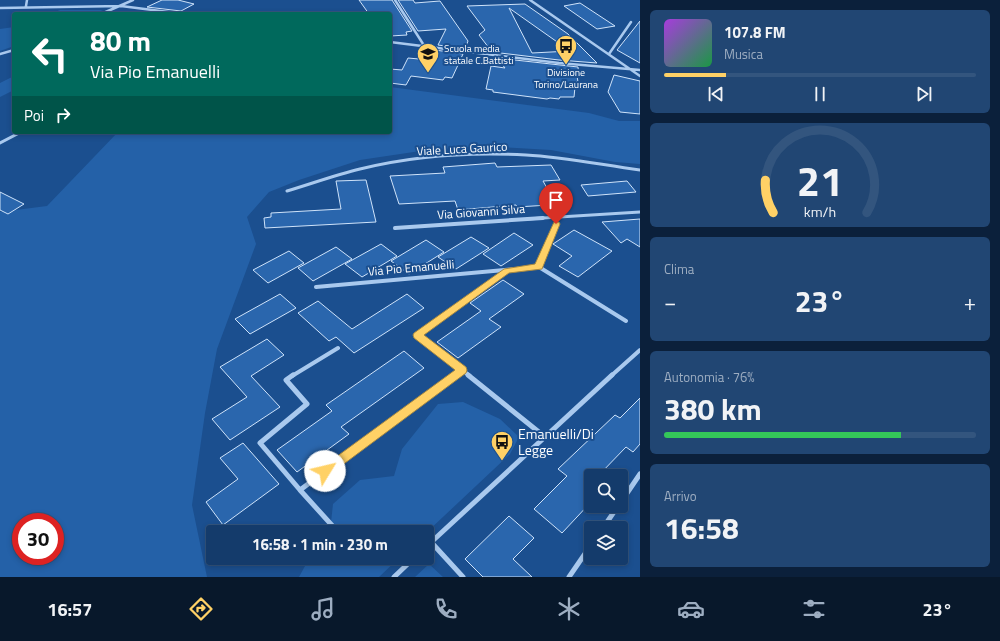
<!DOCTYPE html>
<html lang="it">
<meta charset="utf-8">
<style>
:root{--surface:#143b6b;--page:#214673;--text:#f1f3f6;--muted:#9dadc1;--line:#33557e;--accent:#ffd166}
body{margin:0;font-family:"Titillium Web",sans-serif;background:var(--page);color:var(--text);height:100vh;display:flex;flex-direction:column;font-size:15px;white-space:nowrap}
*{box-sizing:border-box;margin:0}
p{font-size:13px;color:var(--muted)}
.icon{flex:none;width:22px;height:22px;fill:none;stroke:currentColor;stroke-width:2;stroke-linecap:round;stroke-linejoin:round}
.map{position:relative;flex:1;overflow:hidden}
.side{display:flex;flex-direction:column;gap:10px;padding:10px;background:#0b203b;width:360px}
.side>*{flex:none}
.top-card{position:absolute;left:12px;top:12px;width:380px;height:122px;border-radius:4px;box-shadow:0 2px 6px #0003,0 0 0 1px var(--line);background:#00695c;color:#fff;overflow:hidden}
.fabs{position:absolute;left:584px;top:469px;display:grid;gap:8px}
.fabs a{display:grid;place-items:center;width:44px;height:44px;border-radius:4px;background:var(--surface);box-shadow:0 2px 6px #0003,0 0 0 1px var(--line);font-size:20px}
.speed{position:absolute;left:12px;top:513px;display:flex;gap:8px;font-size:20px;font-weight:700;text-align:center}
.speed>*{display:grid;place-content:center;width:52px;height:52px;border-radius:50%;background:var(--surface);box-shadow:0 2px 6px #0003,0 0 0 1px var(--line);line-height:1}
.speed .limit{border:6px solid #d22;background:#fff;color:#111}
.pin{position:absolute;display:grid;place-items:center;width:34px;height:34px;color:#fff;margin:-41px -17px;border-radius:50% 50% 50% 0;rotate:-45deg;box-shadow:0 0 4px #0007}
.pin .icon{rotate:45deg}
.me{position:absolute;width:44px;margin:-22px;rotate:54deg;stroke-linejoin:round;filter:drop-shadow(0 0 3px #0008)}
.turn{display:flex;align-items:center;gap:14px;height:84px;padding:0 12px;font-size:18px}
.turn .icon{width:52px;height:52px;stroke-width:2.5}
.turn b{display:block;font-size:28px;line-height:34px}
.then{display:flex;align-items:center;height:38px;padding:0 12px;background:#0003;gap:8px;font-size:15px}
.big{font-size:30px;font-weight:700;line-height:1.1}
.side .widget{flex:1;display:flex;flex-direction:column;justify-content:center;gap:6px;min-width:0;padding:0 14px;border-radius:6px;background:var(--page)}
.side .dial{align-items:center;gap:0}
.dial svg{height:104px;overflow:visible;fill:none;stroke:var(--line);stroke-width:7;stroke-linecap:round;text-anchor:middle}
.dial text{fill:var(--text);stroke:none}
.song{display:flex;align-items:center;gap:12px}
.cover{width:48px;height:48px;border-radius:6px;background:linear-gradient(135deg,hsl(280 70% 55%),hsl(140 70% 35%))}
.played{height:4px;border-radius:2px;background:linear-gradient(90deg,var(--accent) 20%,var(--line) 20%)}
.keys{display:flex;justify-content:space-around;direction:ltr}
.heat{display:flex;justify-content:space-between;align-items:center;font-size:22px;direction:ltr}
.charge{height:6px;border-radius:3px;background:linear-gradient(90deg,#34c759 76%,var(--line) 0)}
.trip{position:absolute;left:206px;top:525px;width:228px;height:40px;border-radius:4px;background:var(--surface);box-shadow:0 2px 6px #0003,0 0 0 1px var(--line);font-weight:700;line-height:40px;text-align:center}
.tabs{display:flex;height:64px;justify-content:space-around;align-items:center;background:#08182b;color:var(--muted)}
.tabs .icon{width:28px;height:28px}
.tabs .on{color:var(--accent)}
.tabs b{font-size:18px;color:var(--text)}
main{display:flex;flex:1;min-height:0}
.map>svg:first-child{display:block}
.green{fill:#2461a8;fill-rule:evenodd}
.building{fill:#2a66ad;stroke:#cfe3fa;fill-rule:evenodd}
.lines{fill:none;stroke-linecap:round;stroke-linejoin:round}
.minor-far3{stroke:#a9c9ee;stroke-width:2.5}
.minor-far2{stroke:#a9c9ee;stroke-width:3}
.minor-far1{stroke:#a9c9ee;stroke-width:4}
.minor{stroke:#a9c9ee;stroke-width:5}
.route{fill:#ffd166;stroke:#a68842}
.labels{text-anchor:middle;stroke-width:4;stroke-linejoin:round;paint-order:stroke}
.far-poi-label{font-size:10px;fill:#fff;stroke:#1b4f8f;text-anchor:start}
.street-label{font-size:12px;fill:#fff;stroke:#1b4f8f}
.near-poi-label{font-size:14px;fill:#fff;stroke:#1b4f8f;text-anchor:start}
</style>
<main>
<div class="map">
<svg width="640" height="577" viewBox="0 0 640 577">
<rect width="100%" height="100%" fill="#1b4f8f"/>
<path class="green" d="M60 10H103L93 14H50Z
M14 27V46L0 51V29Z
M14 76V90L0 97V83Z
M390 87 589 113 619 121H640V164L615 162 551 150 485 146 427 150 360 160 299 180 269 192 247 217 256 244 217 349 205 413 192 505 207 577H0V212L47 206 118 132H390ZM21 522H55V556H21Z
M463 402 500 419 519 437 510 454 427 532H330L333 504 360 480 394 476 402 449 438 404Z
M327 558H399L379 577H299L305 566Z
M429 564 443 577H415Z"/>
<path class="building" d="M162 0H178L194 4 181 11 147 7Z
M359 0H392L412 31 406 32 407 35 390 36V14H369Z
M398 0H413L415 3 440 1 468 41 465 49 438 45 446 29 418 31Z
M580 3 615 26 597 29 564 6Z
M525 4 568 34 597 63 559 60 492 52 491 48H489L479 35 485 30 467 6ZM509 8 570 51 532 53Z
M640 21V63L617 50Z
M435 50 463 54 452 78 445 77 443 80 411 76 406 85 390 83V69L402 70 408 58 419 59 421 54 433 56Z
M497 58 578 67 579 77 577 76 578 82H576L577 87H575L574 97H560L559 99 550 98 547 99 493 92V90L486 89 491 66 505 68Z
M614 75 640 81V114L620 112 608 92Z
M495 163 497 167 551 165 560 180 543 181 552 197 549 205 517 207 516 205 458 210 455 201 399 204 390 176 445 173 443 167Z
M366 180 376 222 265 228 264 218 271 217V213L341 209 336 181Z
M627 181 636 192 588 196 581 185Z
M0 192 24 204 8 214 0 210Z
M640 219V247L627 239 621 243 602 222Z
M574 230 612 251 578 277 559 266 572 256 553 244Z
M514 233 533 245 501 266 483 254Z
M471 237 489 248 456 269 438 257Z
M426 240 444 252 409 274 391 261Z
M381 244 397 256 362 277 345 264Z
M336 247 352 259 313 281 298 268Z
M289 251 304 263 268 283 253 270Z
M503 280 524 294 489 319 501 327 458 358 437 342 481 311 470 303Z
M280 294 296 308 250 334 235 319Z
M407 294 424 308 354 353 336 337 329 341 298 313 318 301 352 329Z
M267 339 284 355 251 376 280 407 230 440 212 419 247 397 220 367Z
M404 351 424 368 341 427 349 434 297 472 277 450 332 411 326 405Z
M640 398V444L633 452 626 447 598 476H591V502L562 533 534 509 567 476 558 469 615 415 620 418Z
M243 443 279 484 223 525 206 502 238 479 220 458Z
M509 516 534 538 513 559 532 577H483L465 559Z"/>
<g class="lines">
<path class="minor-far3" d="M395 0 425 47
M530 0 640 76
M26 6 27 0
M0 8 121 6 184 14
M101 14 133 0
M390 42 559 63 640 70
M0 54 14 50
M609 54 631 22"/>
<path class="minor-far2" d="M0 143 21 132
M287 191C311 184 335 175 360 169 413 156 471 152 526 155 564 157 602 165 640 170
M527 219 640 212"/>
<path class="minor-far1" d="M395 228 543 218
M539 267 556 224
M316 287 539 267 626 321
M292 376 338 348
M453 376 462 370
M470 376 418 335 505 272
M611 376 640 350"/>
<path class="minor" d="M293 375 286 380 307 404 260 443 300 490
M468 375 545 437
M621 502 640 474
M603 528 618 506
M338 532 300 490 455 375
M431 542 463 577
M427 546 612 375
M394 577 414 558
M569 577 591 545"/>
</g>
<path class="route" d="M554 222H559L560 224 542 269 509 273 424 335 466 367 467 370 466 373 329 475 325 477 321 475 319 471 321 468 455 370 414 338 413 335 414 333 504 269 535 264Z"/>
<defs>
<g id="bus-pin" transform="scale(1.15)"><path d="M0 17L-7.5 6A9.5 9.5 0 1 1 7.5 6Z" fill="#ffd166" stroke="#1b4f8f"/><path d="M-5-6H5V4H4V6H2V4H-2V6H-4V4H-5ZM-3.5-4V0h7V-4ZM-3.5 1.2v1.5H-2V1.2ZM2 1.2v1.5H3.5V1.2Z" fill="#111"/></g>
<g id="school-pin" transform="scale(1.15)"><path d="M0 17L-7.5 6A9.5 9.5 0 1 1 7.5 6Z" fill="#ffd166" stroke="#1b4f8f"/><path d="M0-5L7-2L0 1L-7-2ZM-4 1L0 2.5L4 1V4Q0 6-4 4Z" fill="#111"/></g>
</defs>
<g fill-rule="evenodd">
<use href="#bus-pin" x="566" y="46"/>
<use href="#school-pin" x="428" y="54"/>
<use href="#bus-pin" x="502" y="442"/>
</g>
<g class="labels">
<g class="far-poi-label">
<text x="444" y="52">Scuola media<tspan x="444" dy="12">statale C.Battisti</tspan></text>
<text x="566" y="76" text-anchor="middle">Divisione<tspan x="566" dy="12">Torino/Laurana</tspan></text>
</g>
<g class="street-label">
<text transform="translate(462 149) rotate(-3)" y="4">Viale Luca Gaurico</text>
<text transform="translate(481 212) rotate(-4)" y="4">Via Giovanni Silva</text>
<text transform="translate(411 268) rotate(-5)" y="4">Via Pio Emanuelli</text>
</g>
<g class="near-poi-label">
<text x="518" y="439">Emanuelli/Di<tspan x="518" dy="16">Legge</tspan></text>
</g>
</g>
</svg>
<div class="fabs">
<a><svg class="icon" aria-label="search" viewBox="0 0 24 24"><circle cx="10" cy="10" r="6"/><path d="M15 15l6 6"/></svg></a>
<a><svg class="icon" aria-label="layers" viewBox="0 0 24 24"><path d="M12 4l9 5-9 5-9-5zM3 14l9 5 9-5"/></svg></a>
</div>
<div class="speed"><div class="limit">30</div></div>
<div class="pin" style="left:556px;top:224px;background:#d93025"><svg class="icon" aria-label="arrive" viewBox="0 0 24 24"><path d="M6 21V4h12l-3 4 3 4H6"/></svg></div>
<svg class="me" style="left:325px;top:471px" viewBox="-20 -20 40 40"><circle r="19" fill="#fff"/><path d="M0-13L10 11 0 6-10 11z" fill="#ffd166"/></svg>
<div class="trip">16:58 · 1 min · 230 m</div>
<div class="top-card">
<div class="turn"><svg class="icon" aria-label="left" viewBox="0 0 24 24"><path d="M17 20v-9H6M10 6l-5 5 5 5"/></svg><div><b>80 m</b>Via Pio Emanuelli</div></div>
<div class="then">Poi<svg class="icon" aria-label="right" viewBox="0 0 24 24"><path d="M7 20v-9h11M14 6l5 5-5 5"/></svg></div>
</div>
</div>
<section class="side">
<div class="widget">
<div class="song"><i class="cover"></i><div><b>107.8 FM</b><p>Musica</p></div></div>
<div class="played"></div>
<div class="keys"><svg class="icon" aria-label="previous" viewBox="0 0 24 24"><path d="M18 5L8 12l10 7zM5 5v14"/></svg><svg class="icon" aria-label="pause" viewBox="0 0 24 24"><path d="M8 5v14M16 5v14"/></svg><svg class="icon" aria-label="next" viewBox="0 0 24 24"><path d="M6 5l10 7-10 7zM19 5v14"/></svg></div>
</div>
<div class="widget dial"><svg viewBox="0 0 100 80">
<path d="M14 69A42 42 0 1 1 86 69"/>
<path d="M14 69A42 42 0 0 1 8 44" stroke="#ffd166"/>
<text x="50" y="56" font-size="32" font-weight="700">21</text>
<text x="50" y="72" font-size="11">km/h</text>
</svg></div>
<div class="widget"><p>Clima</p>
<div class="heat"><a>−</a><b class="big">23°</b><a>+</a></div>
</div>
<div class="widget"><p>Autonomia · 76%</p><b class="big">380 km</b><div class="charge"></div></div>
<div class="widget"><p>Arrivo</p><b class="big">16:58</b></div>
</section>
</main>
<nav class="tabs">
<b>16:57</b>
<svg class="icon on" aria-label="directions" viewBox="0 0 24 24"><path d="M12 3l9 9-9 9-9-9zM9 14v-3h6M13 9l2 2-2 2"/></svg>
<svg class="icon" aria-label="music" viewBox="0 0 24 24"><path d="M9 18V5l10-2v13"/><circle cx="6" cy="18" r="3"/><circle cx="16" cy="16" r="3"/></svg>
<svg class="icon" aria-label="phone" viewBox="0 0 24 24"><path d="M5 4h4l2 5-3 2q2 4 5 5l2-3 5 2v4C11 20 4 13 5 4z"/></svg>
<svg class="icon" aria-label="climate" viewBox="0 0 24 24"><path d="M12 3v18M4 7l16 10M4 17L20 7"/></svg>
<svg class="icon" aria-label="car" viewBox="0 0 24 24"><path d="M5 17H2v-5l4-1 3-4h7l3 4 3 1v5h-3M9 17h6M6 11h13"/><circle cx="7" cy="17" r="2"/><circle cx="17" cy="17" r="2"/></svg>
<svg class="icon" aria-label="filters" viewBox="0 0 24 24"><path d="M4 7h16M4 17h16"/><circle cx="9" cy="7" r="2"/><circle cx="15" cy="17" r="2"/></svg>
<b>23°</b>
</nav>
